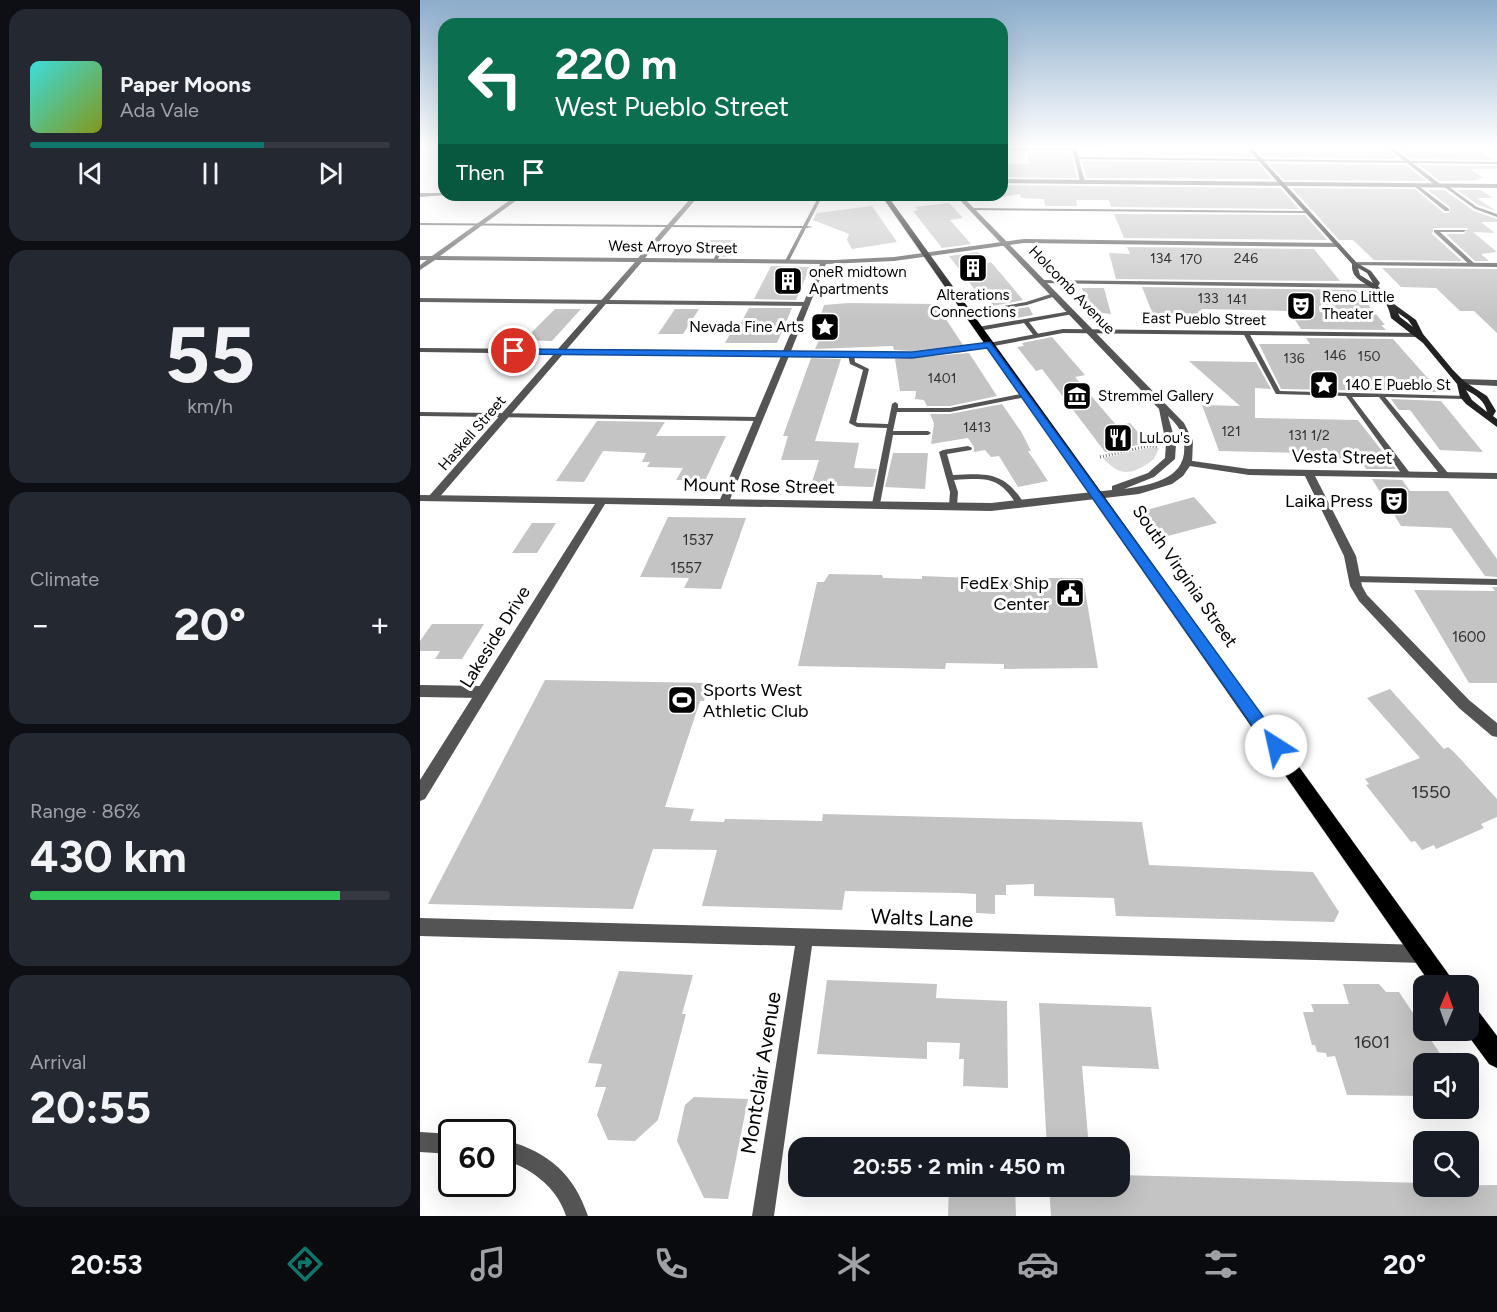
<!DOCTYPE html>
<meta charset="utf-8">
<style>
:root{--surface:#171b24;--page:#242831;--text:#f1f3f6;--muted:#9ea1a6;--line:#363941;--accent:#0f766e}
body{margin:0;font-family:Figtree,sans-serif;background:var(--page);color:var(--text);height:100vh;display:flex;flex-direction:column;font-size:22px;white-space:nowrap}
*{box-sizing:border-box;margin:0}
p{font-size:20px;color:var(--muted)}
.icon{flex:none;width:33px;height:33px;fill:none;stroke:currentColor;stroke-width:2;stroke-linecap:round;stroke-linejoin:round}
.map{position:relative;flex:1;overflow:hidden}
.side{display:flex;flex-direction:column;gap:9px;padding:9px;background:#0d0f14;width:420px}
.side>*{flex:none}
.top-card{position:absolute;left:18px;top:18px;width:570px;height:183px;border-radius:18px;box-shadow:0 6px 24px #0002;background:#0b6e4f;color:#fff;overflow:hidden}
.needle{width:39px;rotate:2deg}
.controls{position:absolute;left:993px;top:975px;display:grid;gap:12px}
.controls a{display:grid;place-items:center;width:66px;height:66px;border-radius:12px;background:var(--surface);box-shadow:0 6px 24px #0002;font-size:30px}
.speed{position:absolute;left:18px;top:1119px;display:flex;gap:12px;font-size:30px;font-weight:700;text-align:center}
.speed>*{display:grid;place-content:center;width:78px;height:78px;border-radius:50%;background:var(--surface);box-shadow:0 6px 24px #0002;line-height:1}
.speed .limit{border:3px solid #111;border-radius:9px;background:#fff;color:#111}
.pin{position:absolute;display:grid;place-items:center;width:51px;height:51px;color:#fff;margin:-26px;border:3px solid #fff;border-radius:50%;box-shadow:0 2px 6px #0007}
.me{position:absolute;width:66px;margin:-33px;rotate:325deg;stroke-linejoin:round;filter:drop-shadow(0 0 4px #0008)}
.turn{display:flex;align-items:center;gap:21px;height:126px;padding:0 18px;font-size:27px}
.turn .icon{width:78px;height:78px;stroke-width:2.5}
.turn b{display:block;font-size:42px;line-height:51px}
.then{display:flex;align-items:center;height:57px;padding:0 18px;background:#0003;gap:12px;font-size:22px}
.big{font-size:45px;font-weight:700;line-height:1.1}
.side .widget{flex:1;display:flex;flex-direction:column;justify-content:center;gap:9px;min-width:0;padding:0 21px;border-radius:18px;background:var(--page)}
.side .dial{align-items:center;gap:0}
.dial b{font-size:78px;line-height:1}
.song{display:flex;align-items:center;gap:18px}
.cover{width:72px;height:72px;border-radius:9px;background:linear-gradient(135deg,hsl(180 70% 55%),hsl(70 70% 35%))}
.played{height:6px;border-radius:3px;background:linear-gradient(90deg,var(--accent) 65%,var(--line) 65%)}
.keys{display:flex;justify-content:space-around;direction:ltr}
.heat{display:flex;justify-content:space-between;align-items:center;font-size:33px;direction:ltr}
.charge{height:9px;border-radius:4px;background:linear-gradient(90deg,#34c759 86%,var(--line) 0)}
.trip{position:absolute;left:368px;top:1137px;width:342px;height:60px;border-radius:18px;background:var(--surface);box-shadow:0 6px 24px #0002;font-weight:700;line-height:60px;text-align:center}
.tab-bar{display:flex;height:96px;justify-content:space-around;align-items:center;background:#090b0e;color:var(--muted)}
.tab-bar .icon{width:42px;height:42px}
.tab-bar .on{color:var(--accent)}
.tab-bar b{font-size:27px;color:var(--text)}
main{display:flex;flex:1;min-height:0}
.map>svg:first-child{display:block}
.green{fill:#dbdbdb}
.building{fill:#c4c4c4}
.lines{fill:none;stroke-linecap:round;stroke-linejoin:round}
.primary-casing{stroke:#dbdbdb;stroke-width:1}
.path{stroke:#767676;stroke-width:3;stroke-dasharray:1 2;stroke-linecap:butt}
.service{fill:#545454;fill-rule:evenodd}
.minor{fill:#545454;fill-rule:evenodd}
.tertiary{fill:#545454;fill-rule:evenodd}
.secondary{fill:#212121;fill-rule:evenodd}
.primary{fill:#000;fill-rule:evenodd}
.route{fill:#1a73e8;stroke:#114b97;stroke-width:1.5}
.labels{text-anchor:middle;stroke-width:6;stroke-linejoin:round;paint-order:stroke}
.far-number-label{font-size:14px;fill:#313131}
.far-street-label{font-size:15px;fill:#000;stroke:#fff}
.far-poi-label{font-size:15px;fill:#000;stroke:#fff;text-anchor:start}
.number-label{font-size:15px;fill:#313131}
.street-label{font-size:18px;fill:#000;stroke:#fff}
.poi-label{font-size:18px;fill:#000;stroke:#fff;text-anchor:end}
.near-number-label{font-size:18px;fill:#313131}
.near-street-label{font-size:21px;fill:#000;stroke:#fff}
</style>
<main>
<section class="side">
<div class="widget">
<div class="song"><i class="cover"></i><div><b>Paper Moons</b><p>Ada Vale</p></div></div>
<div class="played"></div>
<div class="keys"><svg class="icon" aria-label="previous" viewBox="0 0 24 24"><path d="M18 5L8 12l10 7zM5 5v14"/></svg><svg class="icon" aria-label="pause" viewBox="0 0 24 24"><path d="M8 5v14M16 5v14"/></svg><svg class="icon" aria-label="next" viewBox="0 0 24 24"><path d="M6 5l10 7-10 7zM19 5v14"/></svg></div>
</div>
<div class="widget dial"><b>55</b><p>km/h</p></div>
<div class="widget"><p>Climate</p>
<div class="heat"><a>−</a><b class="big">20°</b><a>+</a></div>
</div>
<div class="widget"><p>Range · 86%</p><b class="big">430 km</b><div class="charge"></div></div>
<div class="widget"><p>Arrival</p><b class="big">20:55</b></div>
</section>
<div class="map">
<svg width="1077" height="1216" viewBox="0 0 1077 1216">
<rect width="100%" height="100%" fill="#fff"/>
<path class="green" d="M728 448H739L734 459C713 475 701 478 683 458Z"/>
<path class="building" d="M683 148 826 150 832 157 660 153H685Z
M843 148H966L978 159 843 157 837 150 845 151Z
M977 148H1056L1075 160 991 159Z
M608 153H651L657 178 582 177V164H609Z
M662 161 838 163 852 179 666 178Z
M849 164 986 165 1006 181 864 180Z
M999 165 1077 166V169H1050L1064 178H1057L1060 180 1020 181Z
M582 185 860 188 879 209 691 207 689 200H656L657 206H625L624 199 601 198 600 194 582 197Z
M872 188 995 189 1024 213H1029L1030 207 1007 190H1024L1054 211 1077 219V222H1061L1075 233 1053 232 1077 252 1061 254 1069 261H1055L1026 234H1044L1048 228H1014L1012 234 1042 261 954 260 933 240H919Z
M1037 190H1061L1073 198H1057L1076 211 1058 205Z
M529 203 543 218 530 220 551 244 522 248 493 211 498 210 495 207Z
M452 206 477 242 432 249 427 240 429 234 393 220 397 213Z
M694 214 885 215 907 240 704 238Z
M274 240H316L305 257H302L304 248 298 247 293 255Z
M707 247 894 249 920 281 696 279 689 253 710 254Z
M558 252 568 263 571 262 603 300 573 306 563 294 559 295 529 256Z
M351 266 390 267 376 300 334 299Z
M962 268 1077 269V333L1054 311H1040L1016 288 981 287Z
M722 287 936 290 965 325H961L966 330 881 329 869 311 781 309 784 316 734 317Z
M662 288H684L691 314 668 311Z
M428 303 516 304 543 345 492 351 474 350 473 346 395 349 399 340H393L404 305Z
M609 307 613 315 584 320 578 312Z
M329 308H372L357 343H305L316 323H321Z
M135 309H161L132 341 104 340Z
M255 309H279L263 334H238Z
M632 337 665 375 655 377 697 426 710 423 727 443 685 452 622 369 616 371 597 347 604 346 602 343Z
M886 338 973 339 1020 392 861 389 839 344H890Z
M549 353 577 396 530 406H507L504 400 495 399 496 391H480L475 359Z
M391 358 421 359 395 441 439 443 434 468 457 469 453 487 391 485 399 460H361L368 436H363Z
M769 361 836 362 851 389 835 388V418L938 420 976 469H946L940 459 892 458 889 453 799 451 782 405 820 406Z
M971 399 1021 401 1063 452 1020 450 990 410H979Z
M582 404 602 433 611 451H608L628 481 598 487 579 456 571 457 565 450 554 452V447L548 438 511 444 514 423 510 414H530Z
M177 421 245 422 236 436H306L285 481 256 480 263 468 227 467 230 462H222L226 453 183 451 164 482 136 481Z
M473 453H508L505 489 465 487Z
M952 479 982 480 990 491H1028L1077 559V577L1065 576 1031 528 981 526Z
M774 497 797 523 744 537 723 511Z
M248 517 326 518 301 589 264 588 269 578 220 577Z
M112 523H136L117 553H92Z
M409 574 462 575 463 578 502 579V576L626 581V578H663L678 668 584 669V664L526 663 525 669 378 666 397 582H404Z
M1072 587H1077V683H1049L994 590 1075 591Z
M12 624H64L42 659H15L20 651H0V641Z
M125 680 290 683 284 701H280L245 807 274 809 270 821 304 822 305 819 402 821 403 814 722 822 729 865 893 872 919 912 914 922 696 916 694 898 614 896V884L586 885V895H575V914L556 913V894L539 893 425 891 422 910 282 906 297 850 233 849 213 909 8 904Z
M970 689 1024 749 1028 747 1034 752 1077 799V817L1061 824 1064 828 1016 849 1014 845 1002 850 995 841 991 842 946 785 949 784 945 779 1000 758 947 698Z
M199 971 273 975 262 1014H266L238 1120 215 1141 188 1140 177 1115 186 1087H175L182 1064 168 1063Z
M407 980 517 984 516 998 587 1001 588 1088 543 1086 544 1059H539L540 1043 507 1042V1059L397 1054Z
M923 984H959L966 992H979L1027 1064H1004V1096L927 1095 915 1056 907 1057 906 1053 897 1052 895 1045H892L883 1012H894L891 1004H929Z
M619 1003 731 1007 739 1069 662 1066 669 1148H627Z
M274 1097 328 1099 308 1199 284 1198 257 1141 265 1105Z
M699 1175 1004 1183V1186L1077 1185V1216H631L629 1186H699Z
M529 1186H595L596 1216H528Z"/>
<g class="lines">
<g class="primary-casing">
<path id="primary" d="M461 195H467L1037 986H1012Z
M1048 1005 1056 1008 1077 1036V1068L1069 1064 1044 1030H1048Z"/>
</g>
<path class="path" d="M680 457 728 446 738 447"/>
<path class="service" d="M582 148 655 149 657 150H582Z
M657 157 1077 162V164L656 159Z
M994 184H996L1029 209V211H1025L994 186Z
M1023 184H1025L1057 207 1077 214V217L1055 209 1023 186Z
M399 196 402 197 387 226 393 227 386 228 369 261 367 262 365 261 382 228 0 225V223L383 226Z
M551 208 888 211 890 212 888 213 549 210Z
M1014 230H1046L1044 232H1020L1055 264V266H1051L1014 232Z
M299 249 303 250 296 262H292Z
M621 280 954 284 957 286 954 288 619 283 618 282Z
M634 293 636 294V296L607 305 547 315 544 313 606 302Z
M0 298 387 302 390 304 387 306 0 302Z
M651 311 653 312V314L609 322 619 335 616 337 614 336 604 323 558 331 555 329 558 327Z
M826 331 829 333 860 391 1046 396V398L1044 399 965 397 1028 473V477H1022L959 397H932L990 473V477H984L926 396 856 394 823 333Z
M431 353 434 355 435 362 449 369 436 422 438 423 468 424 472 404 475 402 478 404V408H530L606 393 609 395 606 397 530 412H477L473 431H508L511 433 508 435H473L460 504 456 507 452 504 467 428 437 427 429 423 443 370 430 364 428 355Z
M0 412 338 417 341 419 338 421 0 416Z
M548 446 552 448 551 450 527 454 533 475C569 473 585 472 605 505L604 507H598C580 476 567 478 534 480L538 492 537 506 536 508H530L529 506 530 492 519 452 523 450Z
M934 576 1077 579V585L934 582 930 579Z"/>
<path class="minor" d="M652 148H656L665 182 660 181Z
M968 148H973L1020 184V186H1016Z
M0 193H24L27 195 0 197Z
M48 195H443L400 199 277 198 225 258 414 260 474 257 604 239 918 243 921 245 918 247 604 243 474 261 406 264 371 351 492 353 542 348 643 329 999 333 1003 335 999 337 643 333 542 352 492 357 369 356 309 502 304 505 299 502 361 356 143 354 17 500 13 501 8 498 9 496 134 354 0 352V348L138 349 215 262 15 260 0 270V265L7 260H0V256H12L94 197H51ZM101 197 271 198 218 258 20 256ZM222 262 400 264 363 351 147 349Z
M935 262 1077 263V267L933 265V263Z
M1041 379 1077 380V386L1038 384V380Z
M766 460 829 469 1077 473V479L895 476 936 556 942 586 947 595 1049 700 1077 723V737L1072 736 1039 708 939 601 930 586 924 556 885 476 829 475 763 465 761 463Z
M0 685 61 686 66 688 68 692 66 696 61 698 0 697Z
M0 918 1004 945 1010 948 1013 954 1010 960 1004 963 392 946 354 1216H332L375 946 0 936Z
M0 1132 32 1134V1154L0 1152Z
M82 1139C127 1151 153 1172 168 1216H146C137 1187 111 1168 82 1159Z"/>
<path class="tertiary" d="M582 179 1077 184V188L582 183Z
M535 195H541L764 423 773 441 772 463 763 476 752 484 719 494 571 511 185 504 5 799 0 801V780L175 504 0 501V495L571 503 692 490V486L728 473 745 458 746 444 739 409ZM748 416C757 424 763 432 764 444 768 479 730 485 704 489L734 477 755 459 756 444Z"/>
<path class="secondary" d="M827 148H832L937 263 951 271 960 283 958 286 974 304 996 320 1003 334 1033 370 1045 382 1067 396 1076 411 1073 416 1077 419V427L1046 404 1040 397 1037 384 1003 343 971 318C969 307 963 296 953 289 943 281 931 279 932 264ZM938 268 947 273 953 283 940 275ZM978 313 988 320 993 327 980 317ZM1046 390C1056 395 1065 401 1067 412L1052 400Z"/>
<use href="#primary" class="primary"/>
</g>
<linearGradient id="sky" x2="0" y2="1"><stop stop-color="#8cadcc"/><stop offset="0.46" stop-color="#fff"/><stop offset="1" stop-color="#fff" stop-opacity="0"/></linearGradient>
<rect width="1077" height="319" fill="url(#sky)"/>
<path class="route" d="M570 342 861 741 864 746 861 751 856 753 850 751 567 348 492 358 94 354 89 351 94 349 492 352Z"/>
<defs>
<g id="building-square" transform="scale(1.5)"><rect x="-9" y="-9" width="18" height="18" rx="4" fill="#000" stroke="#fff"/><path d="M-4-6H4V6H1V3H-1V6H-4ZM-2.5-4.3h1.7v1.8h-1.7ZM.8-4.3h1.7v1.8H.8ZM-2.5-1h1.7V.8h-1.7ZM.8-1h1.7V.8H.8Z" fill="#fff"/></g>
<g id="theatre-square" transform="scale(1.5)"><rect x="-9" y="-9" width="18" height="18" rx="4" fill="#000" stroke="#fff"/><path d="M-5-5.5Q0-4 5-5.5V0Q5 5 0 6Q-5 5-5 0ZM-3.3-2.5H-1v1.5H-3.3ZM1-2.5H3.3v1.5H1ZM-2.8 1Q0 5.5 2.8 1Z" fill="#fff"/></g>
<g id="sight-square" transform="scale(1.5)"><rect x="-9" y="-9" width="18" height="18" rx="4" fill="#000" stroke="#fff"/><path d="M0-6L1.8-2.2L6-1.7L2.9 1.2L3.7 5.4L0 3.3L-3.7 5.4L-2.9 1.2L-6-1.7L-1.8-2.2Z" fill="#fff"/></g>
<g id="museum-square" transform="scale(1.5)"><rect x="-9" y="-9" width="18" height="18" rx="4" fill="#000" stroke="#fff"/><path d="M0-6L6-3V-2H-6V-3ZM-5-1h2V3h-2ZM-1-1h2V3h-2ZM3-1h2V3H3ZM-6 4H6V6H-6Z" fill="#fff"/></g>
<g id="restaurant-square" transform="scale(1.5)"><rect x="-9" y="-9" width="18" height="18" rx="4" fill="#000" stroke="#fff"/><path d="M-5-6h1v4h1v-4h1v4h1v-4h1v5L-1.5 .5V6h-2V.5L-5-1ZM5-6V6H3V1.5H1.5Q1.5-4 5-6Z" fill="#fff"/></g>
<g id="civic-square" transform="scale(1.5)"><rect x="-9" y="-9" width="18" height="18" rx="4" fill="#000" stroke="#fff"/><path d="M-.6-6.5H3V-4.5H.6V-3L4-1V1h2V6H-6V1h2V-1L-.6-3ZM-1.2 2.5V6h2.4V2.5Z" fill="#fff"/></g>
<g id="stadium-square" transform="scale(1.5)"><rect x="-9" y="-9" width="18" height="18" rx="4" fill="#000" stroke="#fff"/><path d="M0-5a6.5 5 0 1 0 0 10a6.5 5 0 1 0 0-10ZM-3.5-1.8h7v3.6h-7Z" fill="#fff"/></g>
</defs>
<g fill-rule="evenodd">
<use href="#building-square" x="553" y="268"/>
<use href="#building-square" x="368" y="281"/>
<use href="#theatre-square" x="881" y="306"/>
<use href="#sight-square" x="405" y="327"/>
<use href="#sight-square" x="904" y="385"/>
<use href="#museum-square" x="657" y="396"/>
<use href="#restaurant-square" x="698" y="438"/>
<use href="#theatre-square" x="974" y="501"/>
<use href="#civic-square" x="650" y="593"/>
<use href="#stadium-square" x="262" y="700"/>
</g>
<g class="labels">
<g class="far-number-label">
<text x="741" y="263">134</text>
<text x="826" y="263">246</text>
<text x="771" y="264">170</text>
<text x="788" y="303">133</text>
<text x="817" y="304">141</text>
<text x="915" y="360">146</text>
<text x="949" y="361">150</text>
<text x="874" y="363">136</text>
<text x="522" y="383">1401</text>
<text x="557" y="432">1413</text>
<text x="811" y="436">121</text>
<text x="889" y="440">131 1/2</text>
</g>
<g class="far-street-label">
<text transform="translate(253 247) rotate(1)" y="5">West Arroyo Street</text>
<text transform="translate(652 290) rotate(46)" y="5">Holcomb Avenue</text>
<text transform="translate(784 319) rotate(1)" y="5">East Pueblo Street</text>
<text transform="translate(52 433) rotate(-49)" y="5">Haskell Street</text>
</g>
<g class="far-poi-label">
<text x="389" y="277">oneR midtown<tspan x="389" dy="17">Apartments</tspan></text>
<text x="553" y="300" text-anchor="middle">Alterations<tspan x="553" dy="17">Connections</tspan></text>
<text x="902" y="302">Reno Little<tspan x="902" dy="17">Theater</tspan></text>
<text x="384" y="332" text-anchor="end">Nevada Fine Arts</text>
<text x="925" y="390">140 E Pueblo St</text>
<text x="678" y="401">Stremmel Gallery</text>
<text x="719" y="443">LuLou's</text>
</g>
<g class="number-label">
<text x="278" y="545">1537</text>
<text x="266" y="573">1557</text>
<text x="1049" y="642">1600</text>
</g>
<g class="street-label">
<text transform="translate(922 457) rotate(1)" y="6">Vesta Street</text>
<text transform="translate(339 486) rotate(1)" y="6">Mount Rose Street</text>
<text transform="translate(765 576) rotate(55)" y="6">South Virginia Street</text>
<text transform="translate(75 637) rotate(-58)" y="6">Lakeside Drive</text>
</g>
<g class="poi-label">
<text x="953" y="507">Laika Press</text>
<text x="629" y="589">FedEx Ship<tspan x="629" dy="21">Center</tspan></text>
<text x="283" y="696" text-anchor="start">Sports West<tspan x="283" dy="21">Athletic Club</tspan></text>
</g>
<g class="near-number-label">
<text x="1011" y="798">1550</text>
<text x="952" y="1048">1601</text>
</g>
<g class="near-street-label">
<text transform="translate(502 918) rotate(2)" y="7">Walts Lane</text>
<text transform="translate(341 1073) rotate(-81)" y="7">Montclair Avenue</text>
</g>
</g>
</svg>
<div class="controls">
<a><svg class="needle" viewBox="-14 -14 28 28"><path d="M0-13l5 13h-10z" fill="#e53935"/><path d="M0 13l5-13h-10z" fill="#9ea1a6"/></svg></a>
<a><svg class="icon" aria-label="sound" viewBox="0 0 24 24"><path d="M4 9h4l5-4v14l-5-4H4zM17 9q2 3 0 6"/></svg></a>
<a><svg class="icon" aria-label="search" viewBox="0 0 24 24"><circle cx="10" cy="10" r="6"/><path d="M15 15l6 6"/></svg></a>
</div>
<div class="speed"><div class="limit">60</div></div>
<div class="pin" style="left:94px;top:351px;background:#d93025"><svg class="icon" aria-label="arrive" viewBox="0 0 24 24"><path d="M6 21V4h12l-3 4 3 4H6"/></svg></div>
<svg class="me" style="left:856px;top:746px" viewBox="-20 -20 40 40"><circle r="19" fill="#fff"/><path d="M0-13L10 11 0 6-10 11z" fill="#1a73e8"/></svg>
<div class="trip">20:55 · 2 min · 450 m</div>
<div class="top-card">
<div class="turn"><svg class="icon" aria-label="left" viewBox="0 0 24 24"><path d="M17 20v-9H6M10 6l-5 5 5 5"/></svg><div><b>220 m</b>West Pueblo Street</div></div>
<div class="then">Then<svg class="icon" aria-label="arrive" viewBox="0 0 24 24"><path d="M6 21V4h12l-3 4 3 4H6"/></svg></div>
</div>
</div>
</main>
<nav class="tab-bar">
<b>20:53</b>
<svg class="icon on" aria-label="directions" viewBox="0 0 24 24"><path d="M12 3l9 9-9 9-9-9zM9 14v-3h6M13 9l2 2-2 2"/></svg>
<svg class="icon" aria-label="music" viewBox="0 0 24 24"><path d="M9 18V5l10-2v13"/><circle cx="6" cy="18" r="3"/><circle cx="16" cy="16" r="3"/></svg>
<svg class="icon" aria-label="phone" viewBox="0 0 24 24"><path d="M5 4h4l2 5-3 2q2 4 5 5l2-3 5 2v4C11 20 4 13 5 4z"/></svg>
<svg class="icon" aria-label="climate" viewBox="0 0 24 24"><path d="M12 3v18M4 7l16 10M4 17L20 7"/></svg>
<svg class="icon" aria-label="car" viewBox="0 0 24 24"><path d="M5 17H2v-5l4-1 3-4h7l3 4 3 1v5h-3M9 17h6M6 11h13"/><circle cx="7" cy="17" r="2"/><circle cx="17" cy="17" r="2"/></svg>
<svg class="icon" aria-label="filters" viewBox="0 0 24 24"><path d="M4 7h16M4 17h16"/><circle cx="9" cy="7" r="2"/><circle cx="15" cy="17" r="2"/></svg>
<b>20°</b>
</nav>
